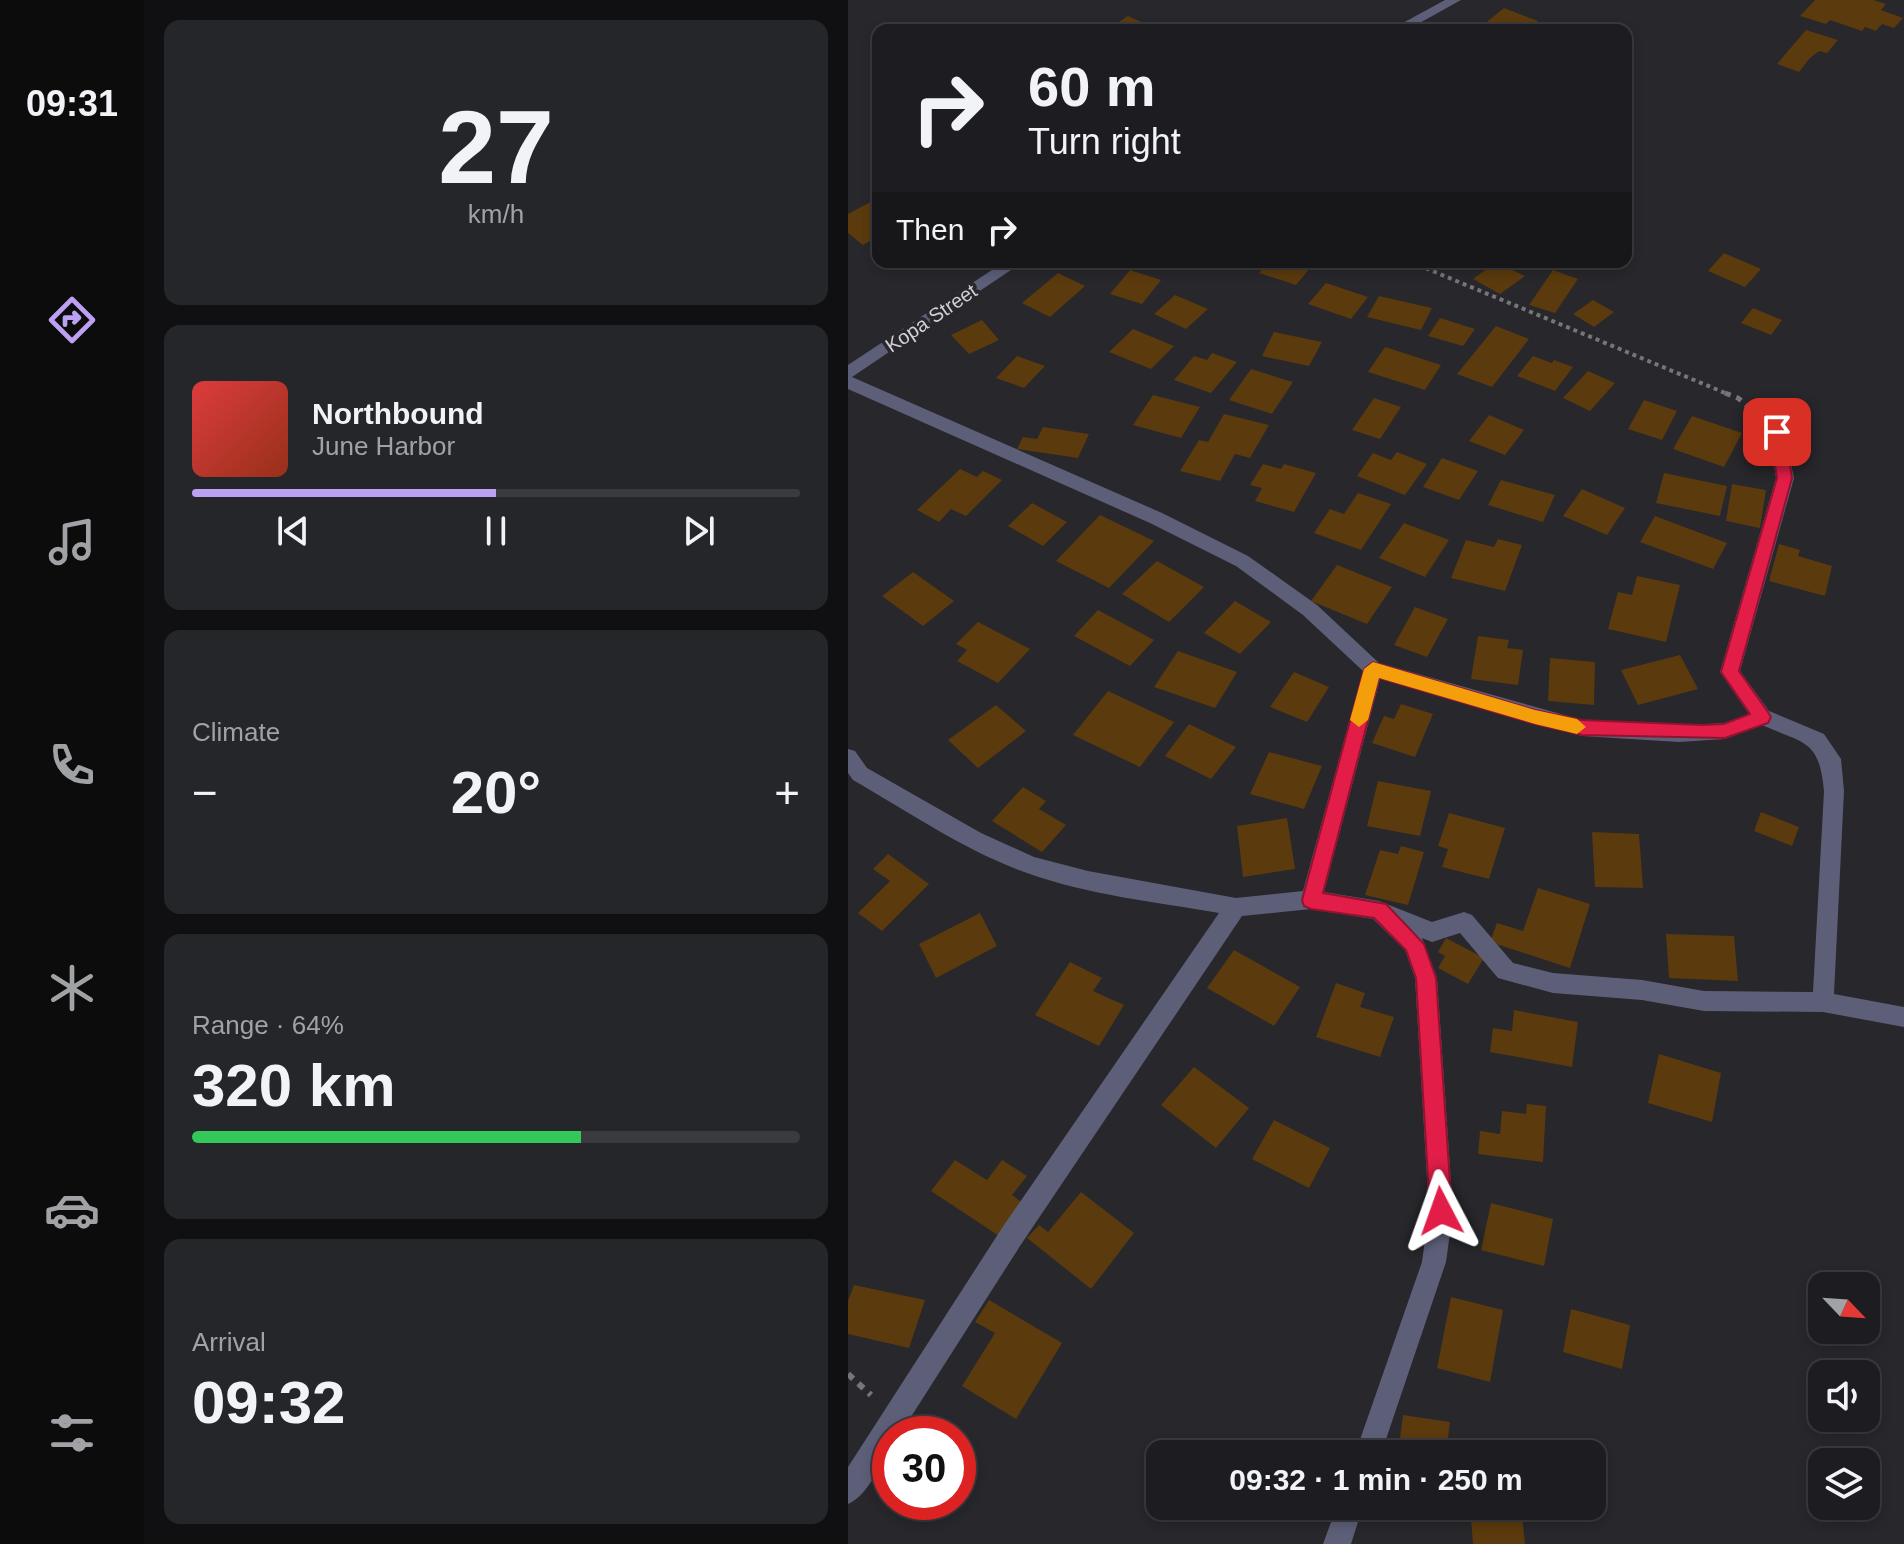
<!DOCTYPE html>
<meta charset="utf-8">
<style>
:root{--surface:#1d1d21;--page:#25262a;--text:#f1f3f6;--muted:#a0a2a5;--line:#3b3b3f;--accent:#bca0f2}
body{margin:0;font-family:Helvetica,sans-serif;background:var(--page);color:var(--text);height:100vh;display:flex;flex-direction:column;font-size:30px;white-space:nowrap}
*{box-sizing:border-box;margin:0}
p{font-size:26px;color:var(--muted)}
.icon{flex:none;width:44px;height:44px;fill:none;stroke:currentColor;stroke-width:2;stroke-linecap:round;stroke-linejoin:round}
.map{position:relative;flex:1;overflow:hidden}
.details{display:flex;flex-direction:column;gap:20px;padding:20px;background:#101012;width:704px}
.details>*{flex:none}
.hud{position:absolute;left:24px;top:24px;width:760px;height:244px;border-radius:16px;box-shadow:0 4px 12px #0003,0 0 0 2px var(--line);background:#1d1d21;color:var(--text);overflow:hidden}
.needle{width:52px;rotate:115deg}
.fabs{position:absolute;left:960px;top:1272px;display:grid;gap:16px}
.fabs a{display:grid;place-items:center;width:72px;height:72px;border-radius:16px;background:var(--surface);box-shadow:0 4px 12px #0003,0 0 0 2px var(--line);font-size:40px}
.speed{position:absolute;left:24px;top:1416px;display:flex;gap:16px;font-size:40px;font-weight:700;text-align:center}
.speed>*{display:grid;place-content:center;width:104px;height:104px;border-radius:50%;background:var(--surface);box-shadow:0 4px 12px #0003,0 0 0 2px var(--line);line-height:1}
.speed .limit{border:12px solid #d22;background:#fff;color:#111}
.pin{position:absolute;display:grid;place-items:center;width:68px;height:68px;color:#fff;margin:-34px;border-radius:16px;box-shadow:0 4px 12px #0006}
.me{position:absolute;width:88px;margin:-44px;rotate:356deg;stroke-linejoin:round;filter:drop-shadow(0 0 6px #0008)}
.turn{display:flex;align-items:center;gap:28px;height:168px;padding:0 24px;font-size:36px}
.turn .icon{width:104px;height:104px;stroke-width:2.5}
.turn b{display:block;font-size:56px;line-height:68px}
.then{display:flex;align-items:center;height:76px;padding:0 24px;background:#0003;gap:16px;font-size:30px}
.big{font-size:60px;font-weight:700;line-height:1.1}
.details .widget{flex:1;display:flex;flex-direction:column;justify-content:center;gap:12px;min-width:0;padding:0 28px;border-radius:16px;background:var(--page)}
.details .dial{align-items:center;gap:0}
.dial b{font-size:104px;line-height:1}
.song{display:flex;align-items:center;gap:24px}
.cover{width:96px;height:96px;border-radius:12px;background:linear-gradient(135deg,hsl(0 70% 55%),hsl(10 70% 35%))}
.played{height:8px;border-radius:4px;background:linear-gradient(90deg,var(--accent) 50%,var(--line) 50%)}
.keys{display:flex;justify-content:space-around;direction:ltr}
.heat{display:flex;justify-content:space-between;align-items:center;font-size:44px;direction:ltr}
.charge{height:12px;border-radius:6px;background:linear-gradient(90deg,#34c759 64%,var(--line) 0)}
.trip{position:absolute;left:298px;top:1440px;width:460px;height:80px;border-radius:16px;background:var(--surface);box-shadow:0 4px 12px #0003,0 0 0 2px var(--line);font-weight:700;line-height:80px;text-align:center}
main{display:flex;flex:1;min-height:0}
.tabs{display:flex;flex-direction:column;width:144px;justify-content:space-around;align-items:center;background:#0c0c0d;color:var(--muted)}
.tabs .icon{width:56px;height:56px}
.tabs .on{color:var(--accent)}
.tabs b{font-size:36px;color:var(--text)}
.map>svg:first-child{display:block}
.building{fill:#5b3a0d}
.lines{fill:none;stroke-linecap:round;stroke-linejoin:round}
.path-far2{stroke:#76767a;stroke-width:4;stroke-dasharray:4 4;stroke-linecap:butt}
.path-far1{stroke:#76767a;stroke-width:5;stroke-dasharray:6 6;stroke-linecap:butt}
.path{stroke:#76767a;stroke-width:6;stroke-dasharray:7 7;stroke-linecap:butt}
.minor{fill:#5d5f79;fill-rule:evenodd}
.route{fill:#e11d48;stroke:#92132f;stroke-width:2}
.slow{fill:#f59e0b}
.labels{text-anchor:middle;stroke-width:7;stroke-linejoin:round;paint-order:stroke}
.far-street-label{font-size:20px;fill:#d1d1d5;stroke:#27272c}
</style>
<main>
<nav class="tabs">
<b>09:31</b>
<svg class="icon on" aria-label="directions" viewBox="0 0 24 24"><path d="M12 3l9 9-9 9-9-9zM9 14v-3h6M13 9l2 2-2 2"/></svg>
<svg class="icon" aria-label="music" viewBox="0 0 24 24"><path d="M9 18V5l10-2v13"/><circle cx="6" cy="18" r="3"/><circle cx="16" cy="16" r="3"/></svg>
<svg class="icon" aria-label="phone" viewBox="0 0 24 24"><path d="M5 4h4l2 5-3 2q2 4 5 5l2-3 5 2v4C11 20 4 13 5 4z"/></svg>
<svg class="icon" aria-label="climate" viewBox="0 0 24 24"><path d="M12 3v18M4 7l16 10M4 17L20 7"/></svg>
<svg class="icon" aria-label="car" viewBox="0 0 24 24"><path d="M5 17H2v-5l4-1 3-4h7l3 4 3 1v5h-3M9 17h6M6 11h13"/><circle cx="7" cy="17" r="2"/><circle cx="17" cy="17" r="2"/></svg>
<svg class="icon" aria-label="filters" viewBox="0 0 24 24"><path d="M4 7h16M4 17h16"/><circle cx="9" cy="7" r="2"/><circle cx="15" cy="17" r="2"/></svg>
</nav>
<section class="details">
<div class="widget dial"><b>27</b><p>km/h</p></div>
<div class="widget">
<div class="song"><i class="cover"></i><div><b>Northbound</b><p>June Harbor</p></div></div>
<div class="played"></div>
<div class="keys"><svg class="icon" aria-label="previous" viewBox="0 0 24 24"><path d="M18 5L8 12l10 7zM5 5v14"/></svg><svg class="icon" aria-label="pause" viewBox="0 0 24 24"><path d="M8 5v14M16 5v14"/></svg><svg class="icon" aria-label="next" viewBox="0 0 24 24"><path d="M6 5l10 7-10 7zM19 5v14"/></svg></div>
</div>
<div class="widget"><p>Climate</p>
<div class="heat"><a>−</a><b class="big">20°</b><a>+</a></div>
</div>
<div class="widget"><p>Range · 64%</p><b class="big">320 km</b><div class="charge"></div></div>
<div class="widget"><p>Arrival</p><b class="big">09:32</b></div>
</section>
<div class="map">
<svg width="1056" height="1544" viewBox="0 0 1056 1544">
<rect width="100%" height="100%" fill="#27272c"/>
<path class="building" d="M967 0H1025L1038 4 1033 10 1055 18 1046 28 1034 24 1028 31 1017 27 1014 31 982 20 978 24 952 16Z
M656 8 690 21 679 30H629Z
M280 16 304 27 299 30H259Z
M958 30 990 40 979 53 971 51 962 58 951 72 929 64Z
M30 198V236L15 245 0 233V214Z
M876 253 913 269 897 287 860 271Z
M420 262H467L448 285 411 273Z
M648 262 677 276 652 294 625 279Z
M282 270 313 280 294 304 262 294Z
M705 270 730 279 707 313 681 305Z
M210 273 237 286 202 317 174 303Z
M478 283 520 297 503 319 460 304Z
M327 295 360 309 338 329 306 314Z
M531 296 584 308 573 330 519 317Z
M745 300 766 312 746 327 725 314Z
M905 308 934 320 923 335 893 323Z
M592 318 627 329 615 346 580 336Z
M134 320 151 340 121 354 103 335Z
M648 326 681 339 644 387 609 374Z
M285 329 326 346 303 369 261 352Z
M426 332 474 342 461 366 414 356Z
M537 347 593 365 577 390 520 372Z
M364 353 389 362 363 393 326 380 346 356 359 360Z
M169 356 197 366 176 388 148 378Z
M685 356 704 363 706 360 725 367 707 391 669 376Z
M403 369 445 382 424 414 381 400Z
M740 371 767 383 742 411 715 398Z
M305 395 352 407 333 438 285 425Z
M526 398 553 407 532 439 504 430Z
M796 400 829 411 814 440 780 429Z
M376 414 421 425 402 458 387 454 372 481 332 471 351 440 360 442Z
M641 415 676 430 657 455 621 441Z
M844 416 894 433 876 467 825 449Z
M195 427 241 434 230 458 169 449 175 437 189 439Z
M549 452 579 464 557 495 509 476 525 453 543 460Z
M594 458 630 471 611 500 575 487Z
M415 464 433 469 436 464 468 473 446 512 407 501 414 488 402 485Z
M112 469 129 477 135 471 154 480 118 516 103 509 91 522 69 510Z
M816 473 879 486 872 516 808 503Z
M653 480 707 495 695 522 640 505Z
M884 484 918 490 912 528 878 521Z
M734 489 777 508 759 535 715 516Z
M510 493 543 504 513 550 466 533 482 509 496 514Z
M184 503 219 522 195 546 160 526Z
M252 515 306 541 261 588 208 561Z
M807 516 879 543 865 569 792 542Z
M556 523 601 540 577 577 531 558Z
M650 539 674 545 657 591 603 578 618 540 646 547Z
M931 544 952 550 950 556 984 566 977 596 921 581Z
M309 561 356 587 321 622 274 594Z
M489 565 544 587 519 624 463 601Z
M65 572 106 601 75 626 34 596Z
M789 576 832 585 818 642 760 629 770 592 784 595Z
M387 601 423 622 392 654 356 633Z
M567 607 600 619 579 657 546 645Z
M250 610 306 640 282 666 226 636Z
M130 622 182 649 150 683 109 661 119 650 108 644Z
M630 636 661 640 659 648 675 650 670 685 623 679Z
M330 651 389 672 367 708 306 687Z
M832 655 850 689 790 705 773 670Z
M702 658 747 662 746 705 700 701Z
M446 672 481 687 459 722 422 707Z
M260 691 326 722 292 767 225 735Z
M553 704 585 714 567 757 524 743 536 716 546 719Z
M148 705 178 731 130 768 100 740Z
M341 724 388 747 363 779 317 756Z
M421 752 474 766 456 809 402 794Z
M530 781 583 791 572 836 519 826Z
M175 787 198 801 191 809 218 825 194 852 144 821Z
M913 812 951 827 944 846 906 831Z
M601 813 657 828 641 879 594 867 600 849 590 846Z
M439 818 447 869 395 877 389 826Z
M744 832 791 834 795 888 747 887Z
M553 846 576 852 560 905 517 895 532 850 550 854Z
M40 854 81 884 34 931 10 913 42 881 25 869Z
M690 888 742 904 722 968 642 942 649 923 675 931Z
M132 913 149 946 88 978 71 944Z
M818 934 886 936 890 981 821 978Z
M598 938 636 958 620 984 590 968 597 956 590 952Z
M386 950 452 987 426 1026 359 988Z
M222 962 254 978 245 991 276 1005 251 1046 187 1015Z
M488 983 517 993 512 1007 546 1017 532 1057 468 1037Z
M666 1010 730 1022 724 1067 642 1052 645 1028 664 1031Z
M811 1054 873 1073 864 1122 800 1103Z
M346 1067 401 1108 368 1148 313 1105Z
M679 1104 698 1106 695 1162 630 1154 632 1131 652 1134 654 1111 678 1114Z
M426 1120 482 1148 461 1188 404 1159Z
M107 1160 139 1180 154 1160 179 1176 164 1195 175 1203 151 1236 83 1191Z
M233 1192 286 1233 243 1289 179 1238 191 1225 200 1232Z
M643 1203 705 1219 696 1266 633 1250Z
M6 1285 77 1300 61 1348 0 1334V1301Z
M603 1297 655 1310 642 1382 589 1368Z
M141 1300 214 1343 168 1419 114 1386 147 1333 127 1322Z
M723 1309 782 1325 774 1369 715 1352Z
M555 1415 602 1422 598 1454H550Z
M622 1506H673L677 1544H625Z"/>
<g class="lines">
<path class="path-far2" d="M563 262 882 395"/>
<path class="path-far1" d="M877 393 890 398 912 417"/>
<path class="path" d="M0 1374 23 1395"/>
<path class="minor" d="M597 0H613L559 30H542Z
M156 262H175L4 377 314 513 400 556 469 605 531 663 734 720 831 726 876 723 901 714 872 672 928 478 921 432 929 426 935 428 946 478 892 671 921 711 976 734 993 759 996 791 986 994 1056 1007V1027L975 1012 856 1011 794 1000 705 993 650 978 612 933 584 942 574 938 589 978 605 1211 598 1262 533 1454H507L574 1262 581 1211 567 978 557 950 525 919 463 909 394 916 172 1246 52 1434H42C42 1454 19 1497 0 1504V1467L154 1228 371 913C308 902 240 895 179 873 117 851 61 812 5 780L0 773V749L7 751 19 768 133 833 186 857 240 871 388 898 455 891 515 671 455 615 388 566 302 523 0 389V365ZM532 679 734 736 831 742 877 739 914 725C957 744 971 739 976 791L965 992 856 991 794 980 705 973 665 963 624 915 616 912 584 922 531 901 476 892Z
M489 1506H515L503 1544H475Z"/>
</g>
<path class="route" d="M929 426 937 432 944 478 891 671 920 712 923 717 920 723 877 738 734 735 687 724 531 678 475 893 538 904 576 944 588 978 604 1211 601 1218 593 1222 585 1218 582 1211 568 978 558 950 526 918 463 909 456 906 454 900 516 669 525 662 687 710 734 720 854 725 876 724 902 714 873 672 929 478 922 432Z"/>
<path class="slow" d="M525 662 687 710 729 719 738 727 729 734 687 724 531 678 520 720 511 727 502 720 516 669Z"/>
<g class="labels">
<g class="far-street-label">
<text transform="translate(83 318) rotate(-34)" y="7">Kopa Street</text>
</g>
</g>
</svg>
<div class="fabs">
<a><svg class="needle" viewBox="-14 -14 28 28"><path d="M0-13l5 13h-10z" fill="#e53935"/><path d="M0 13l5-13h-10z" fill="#a0a2a5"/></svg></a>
<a><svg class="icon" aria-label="sound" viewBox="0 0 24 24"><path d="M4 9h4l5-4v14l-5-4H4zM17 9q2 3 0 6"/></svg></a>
<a><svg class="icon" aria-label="layers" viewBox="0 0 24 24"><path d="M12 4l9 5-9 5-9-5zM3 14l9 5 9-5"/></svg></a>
</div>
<div class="speed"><div class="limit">30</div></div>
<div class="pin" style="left:929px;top:432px;background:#d93025"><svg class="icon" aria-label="arrive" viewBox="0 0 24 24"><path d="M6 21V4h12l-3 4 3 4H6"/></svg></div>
<svg class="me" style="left:593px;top:1211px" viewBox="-20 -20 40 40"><path d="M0-17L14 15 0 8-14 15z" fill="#e11d48" stroke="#fff" stroke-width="4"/></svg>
<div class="trip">09:32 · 1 min · 250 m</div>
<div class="hud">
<div class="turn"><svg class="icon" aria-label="right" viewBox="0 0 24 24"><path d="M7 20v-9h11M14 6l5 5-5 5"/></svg><div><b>60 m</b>Turn right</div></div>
<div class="then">Then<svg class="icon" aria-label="right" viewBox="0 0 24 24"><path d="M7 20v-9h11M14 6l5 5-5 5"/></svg></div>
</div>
</div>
</main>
